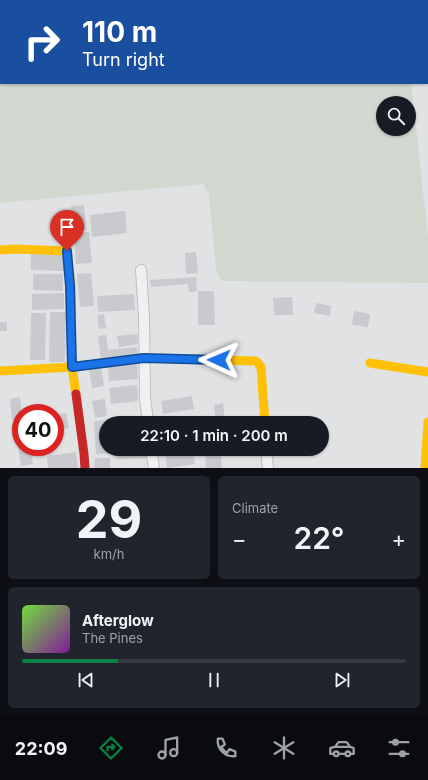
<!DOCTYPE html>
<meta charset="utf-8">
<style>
:root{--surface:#171b24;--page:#20242c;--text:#f1f3f6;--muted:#9ea1a6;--line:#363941;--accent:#0b8043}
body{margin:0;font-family:Inter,sans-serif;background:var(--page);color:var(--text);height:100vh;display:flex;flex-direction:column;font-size:15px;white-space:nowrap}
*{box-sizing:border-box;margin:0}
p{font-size:13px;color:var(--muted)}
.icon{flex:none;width:22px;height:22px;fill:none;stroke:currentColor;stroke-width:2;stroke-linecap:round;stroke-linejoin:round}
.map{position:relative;height:468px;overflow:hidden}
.panel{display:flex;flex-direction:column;gap:8px;padding:8px;background:#0d0f14;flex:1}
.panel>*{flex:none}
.top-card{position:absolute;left:0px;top:0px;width:428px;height:84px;box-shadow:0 1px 3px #0004;background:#1a4fa0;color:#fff;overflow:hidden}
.controls{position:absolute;left:376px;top:96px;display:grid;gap:8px}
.controls a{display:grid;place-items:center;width:40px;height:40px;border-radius:50%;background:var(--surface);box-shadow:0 1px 3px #0004;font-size:20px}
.speed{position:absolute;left:12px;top:404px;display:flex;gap:8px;font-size:20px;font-weight:700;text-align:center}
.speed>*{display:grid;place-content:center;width:52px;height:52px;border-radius:50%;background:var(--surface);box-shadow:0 1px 3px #0004;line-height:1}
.speed .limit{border:6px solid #d22;background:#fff;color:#111}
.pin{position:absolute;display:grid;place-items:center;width:34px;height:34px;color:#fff;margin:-41px -17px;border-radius:50% 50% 50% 0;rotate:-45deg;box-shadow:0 0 4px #0007}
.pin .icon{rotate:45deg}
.me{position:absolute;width:44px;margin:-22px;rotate:271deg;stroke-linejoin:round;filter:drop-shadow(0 0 3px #0008)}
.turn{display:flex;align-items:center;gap:14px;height:84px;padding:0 16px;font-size:18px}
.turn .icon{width:52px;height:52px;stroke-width:2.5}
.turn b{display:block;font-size:28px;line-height:34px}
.big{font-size:30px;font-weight:600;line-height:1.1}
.panel .tile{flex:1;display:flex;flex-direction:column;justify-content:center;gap:6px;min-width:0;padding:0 14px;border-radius:6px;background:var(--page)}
.panel .dial{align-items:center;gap:0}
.dial b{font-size:52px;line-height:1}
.song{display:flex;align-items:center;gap:12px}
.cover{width:48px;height:48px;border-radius:6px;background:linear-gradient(135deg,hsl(100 70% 55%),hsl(290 70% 35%))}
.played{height:4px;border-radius:2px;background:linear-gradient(90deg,var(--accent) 25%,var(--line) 25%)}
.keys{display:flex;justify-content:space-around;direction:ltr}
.heat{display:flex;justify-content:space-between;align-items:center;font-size:22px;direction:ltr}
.panel .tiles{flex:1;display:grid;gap:8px;grid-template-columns:1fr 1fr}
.tile:last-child{grid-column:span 2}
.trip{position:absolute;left:99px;top:416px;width:230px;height:40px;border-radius:20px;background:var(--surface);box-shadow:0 1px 3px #0004;font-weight:600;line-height:40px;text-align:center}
.tab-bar{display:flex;height:64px;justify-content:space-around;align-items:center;background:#090b0e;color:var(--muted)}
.tab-bar .icon{width:28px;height:28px}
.tab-bar .on{color:var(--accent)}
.tab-bar b{font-size:18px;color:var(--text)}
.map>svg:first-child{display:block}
.green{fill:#d1d8d0;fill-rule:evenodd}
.building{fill:#c8cacd}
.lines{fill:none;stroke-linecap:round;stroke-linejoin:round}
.street-casing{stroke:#bec0c2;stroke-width:12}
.street{stroke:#eff0f2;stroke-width:10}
.slow{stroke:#ffc107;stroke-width:9}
.jam{stroke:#c62828;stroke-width:9}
.route-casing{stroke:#114b97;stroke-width:10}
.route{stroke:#1a73e8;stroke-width:7}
</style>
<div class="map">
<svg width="428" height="468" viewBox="0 0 428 468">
<rect width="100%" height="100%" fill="#e0e2e4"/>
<path class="green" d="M0 0H428V67L427 68V1H1V83H411L428 236V283L222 281 216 271 209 194 203 184 0 203ZM383 103H409V129H383Z"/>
<path class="building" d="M84 205 86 230 73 231 71 206Z
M125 211 127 233 92 237 90 215Z
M89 232 92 263 76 264 74 233Z
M196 252 198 273 186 274 185 253Z
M31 253 64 254V271L31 270Z
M91 273 94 306 80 307 77 274Z
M33 274H63V291L33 290Z
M196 277 197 291 189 292 188 284 151 287 150 280Z
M198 291H214L215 325H198Z
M64 293V309L32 310V294Z
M134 294 135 310 98 312 97 296Z
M292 297 293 315H274L273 298Z
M316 303 331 306 330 316 314 313Z
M354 311 370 314 368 327 352 325Z
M50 312H66L65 362H49Z
M31 313H46L45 360H30Z
M104 314 106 328 99 329 97 315Z
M0 322H7V331H0Z
M137 334 138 344 119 347 117 336Z
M106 335 108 350 137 347 138 356 101 360 98 336Z
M137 364 138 379 109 381 108 366Z
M101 368 104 386 92 388 89 370Z
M137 385 138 401 111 404 109 388Z
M192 396 194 409 163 414 161 401Z
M20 397 22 413H21V419L12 420 10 399Z
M105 399 107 416 95 418 92 401Z
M223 403 225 422H216L214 405Z
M66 413 69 428 55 430V415Z
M197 418V423H187L186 419Z
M109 420V423H106V449H110L111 453 96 454 94 421Z
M21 422V442H16L13 423Z
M21 443V447H30L33 464 21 466 18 444Z
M116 449H145L146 458 117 459Z
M187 449H193L195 464 167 468 165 452Z
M205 449H220L222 468H206Z
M76 452 78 468H48L47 456Z
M95 458H110V468H94Z"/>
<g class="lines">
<g class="street-casing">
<path id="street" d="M141 270 144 317 145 397 148 423
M151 449 154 468
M266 449 268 468"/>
</g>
<use href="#street" class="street"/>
<path class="slow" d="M0 250 15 249 67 251 71 286 72 367 76 394
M370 363 428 372
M0 371 72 367 144 358 256 361 261 367 265 423
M425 468 428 422"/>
<path class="jam" d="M76 394 84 454 85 468"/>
</g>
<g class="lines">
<g class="route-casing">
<path id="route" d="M67 251 70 286 72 367 144 358 219 360"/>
</g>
<use href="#route" class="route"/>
</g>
</svg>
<div class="controls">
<a><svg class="icon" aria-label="search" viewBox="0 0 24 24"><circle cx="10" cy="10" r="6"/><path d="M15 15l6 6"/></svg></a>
</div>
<div class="speed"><div class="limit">40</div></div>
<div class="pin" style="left:67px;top:251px;background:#d93025"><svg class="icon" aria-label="arrive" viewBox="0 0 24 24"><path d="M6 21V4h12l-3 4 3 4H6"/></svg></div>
<svg class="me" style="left:219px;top:360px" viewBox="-20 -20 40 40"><path d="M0-17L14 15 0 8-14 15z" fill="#1a73e8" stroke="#fff" stroke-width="4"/></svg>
<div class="trip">22:10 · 1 min · 200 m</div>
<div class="top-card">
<div class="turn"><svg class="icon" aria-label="right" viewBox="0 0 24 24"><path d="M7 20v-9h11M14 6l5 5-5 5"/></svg><div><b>110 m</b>Turn right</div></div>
</div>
</div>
<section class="panel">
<div class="tiles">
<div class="tile dial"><b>29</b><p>km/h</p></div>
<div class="tile"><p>Climate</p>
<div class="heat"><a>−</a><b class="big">22°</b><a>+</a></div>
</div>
<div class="tile">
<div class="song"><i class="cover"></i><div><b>Afterglow</b><p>The Pines</p></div></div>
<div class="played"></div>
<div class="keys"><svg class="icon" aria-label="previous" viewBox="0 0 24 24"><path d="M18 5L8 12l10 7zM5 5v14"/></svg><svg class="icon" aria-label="pause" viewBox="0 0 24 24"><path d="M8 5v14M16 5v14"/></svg><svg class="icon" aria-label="next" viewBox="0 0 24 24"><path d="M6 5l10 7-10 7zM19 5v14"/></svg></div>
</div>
</div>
</section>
<nav class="tab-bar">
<b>22:09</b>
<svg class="icon on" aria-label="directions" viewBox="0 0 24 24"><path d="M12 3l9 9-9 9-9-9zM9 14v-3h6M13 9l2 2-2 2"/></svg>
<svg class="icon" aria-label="music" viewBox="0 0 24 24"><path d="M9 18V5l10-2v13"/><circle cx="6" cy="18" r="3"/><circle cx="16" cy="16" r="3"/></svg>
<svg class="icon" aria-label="phone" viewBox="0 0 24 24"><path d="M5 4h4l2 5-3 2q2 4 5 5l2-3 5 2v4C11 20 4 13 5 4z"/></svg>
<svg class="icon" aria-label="climate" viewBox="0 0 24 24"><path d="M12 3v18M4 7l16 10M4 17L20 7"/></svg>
<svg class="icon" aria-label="car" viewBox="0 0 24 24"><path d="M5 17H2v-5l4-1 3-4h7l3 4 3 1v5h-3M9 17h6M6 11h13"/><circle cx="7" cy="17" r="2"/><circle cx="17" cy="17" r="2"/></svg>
<svg class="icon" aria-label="filters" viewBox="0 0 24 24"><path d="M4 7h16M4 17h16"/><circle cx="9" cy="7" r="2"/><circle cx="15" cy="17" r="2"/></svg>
</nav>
